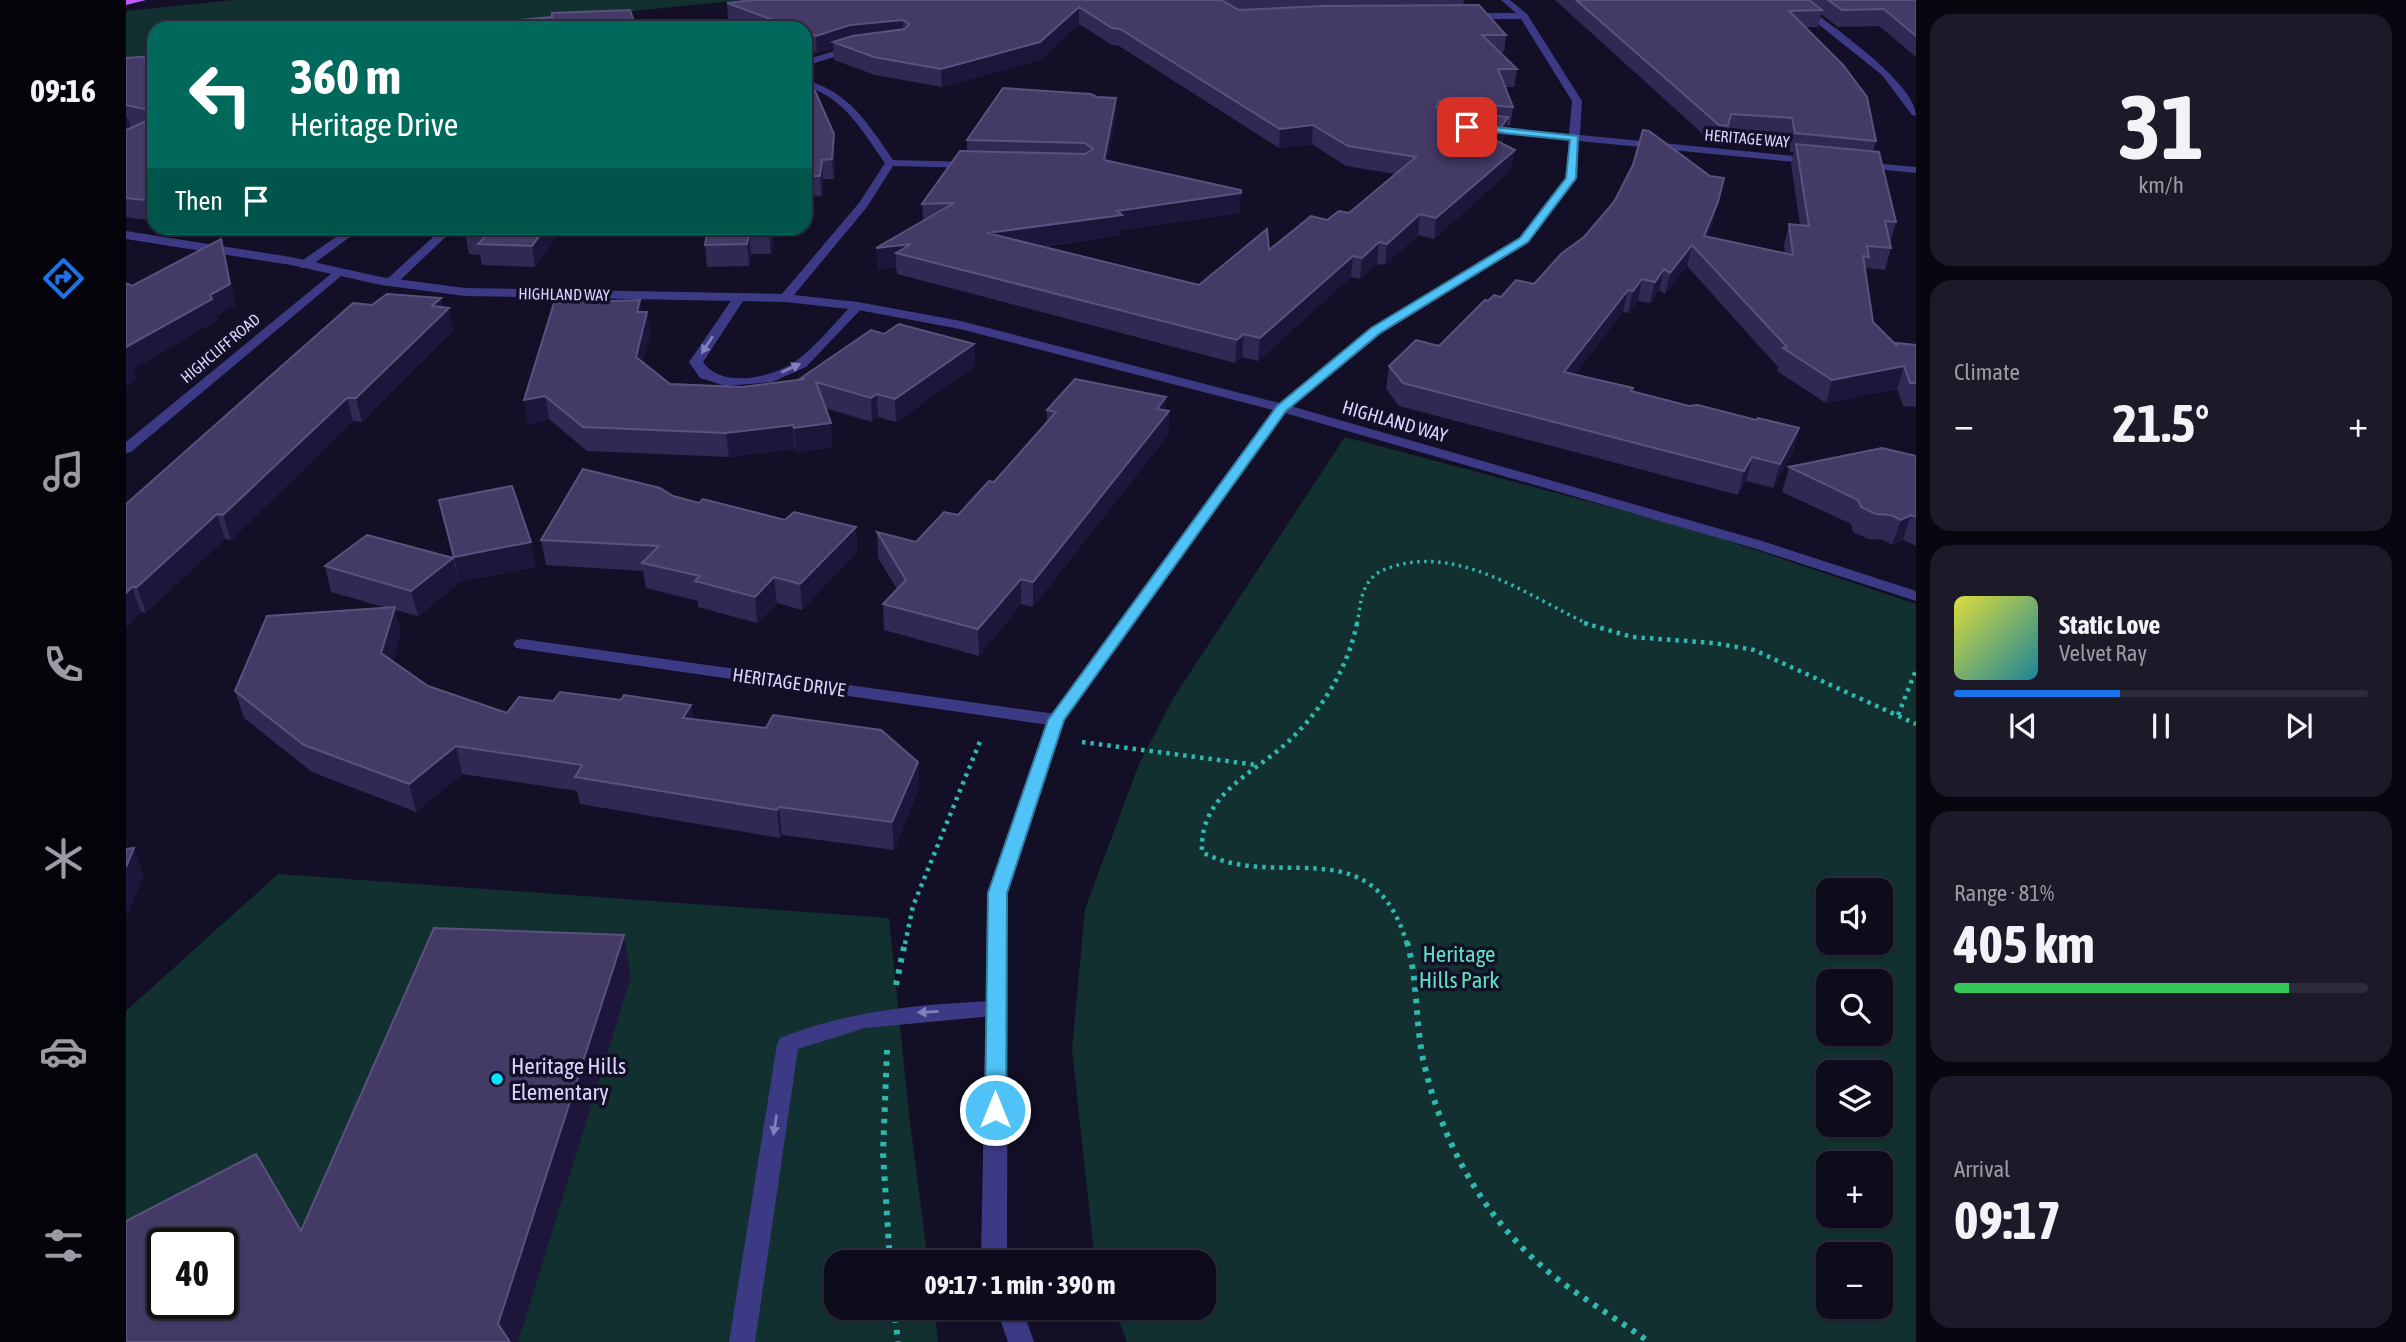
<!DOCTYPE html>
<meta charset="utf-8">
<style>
:root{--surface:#0e0b1c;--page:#1c1929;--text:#f1f3f6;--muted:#9b9ba3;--line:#2e2b3b;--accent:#1a73e8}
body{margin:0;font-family:"Asap Condensed",sans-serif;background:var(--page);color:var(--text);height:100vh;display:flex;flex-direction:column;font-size:26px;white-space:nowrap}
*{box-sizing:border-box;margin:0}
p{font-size:23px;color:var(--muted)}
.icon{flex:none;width:38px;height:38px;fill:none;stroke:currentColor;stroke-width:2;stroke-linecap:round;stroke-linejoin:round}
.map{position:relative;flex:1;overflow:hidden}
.drawer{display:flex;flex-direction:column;gap:14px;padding:14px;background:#08060f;width:490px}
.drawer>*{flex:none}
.banner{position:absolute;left:21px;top:21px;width:665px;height:214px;border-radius:21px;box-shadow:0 2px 5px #0004,0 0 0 2px var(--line);background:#00695c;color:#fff;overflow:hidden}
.controls{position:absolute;left:1690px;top:878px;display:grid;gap:14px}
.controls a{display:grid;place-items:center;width:77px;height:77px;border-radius:14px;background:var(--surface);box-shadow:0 2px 5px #0004,0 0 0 2px var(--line);font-size:35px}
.speed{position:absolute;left:21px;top:1228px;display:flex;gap:14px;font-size:35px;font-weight:700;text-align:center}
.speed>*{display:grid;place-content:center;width:91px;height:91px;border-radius:50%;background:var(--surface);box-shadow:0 2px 5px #0004,0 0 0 2px var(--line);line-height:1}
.speed .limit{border:4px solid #111;border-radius:10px;background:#fff;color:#111}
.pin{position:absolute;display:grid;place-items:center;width:60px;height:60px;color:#fff;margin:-30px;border-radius:14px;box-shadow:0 4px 10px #0006}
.me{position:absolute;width:77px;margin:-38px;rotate:0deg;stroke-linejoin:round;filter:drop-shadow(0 0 5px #0008)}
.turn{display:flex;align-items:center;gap:24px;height:147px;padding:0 28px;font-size:32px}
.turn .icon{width:91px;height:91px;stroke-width:2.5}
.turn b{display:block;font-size:49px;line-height:60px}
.then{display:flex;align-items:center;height:66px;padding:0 28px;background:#0003;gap:14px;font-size:26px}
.big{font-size:52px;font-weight:700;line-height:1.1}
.drawer .widget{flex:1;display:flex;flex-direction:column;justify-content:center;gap:10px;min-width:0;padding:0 24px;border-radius:21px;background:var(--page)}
.drawer .dial{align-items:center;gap:0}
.dial b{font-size:91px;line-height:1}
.song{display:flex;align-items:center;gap:21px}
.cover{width:84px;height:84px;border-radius:10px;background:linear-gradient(135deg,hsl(60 70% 55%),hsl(190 70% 35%))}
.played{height:7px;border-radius:4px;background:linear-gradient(90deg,var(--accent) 40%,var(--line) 40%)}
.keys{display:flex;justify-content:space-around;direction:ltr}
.heat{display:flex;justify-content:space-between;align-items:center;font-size:38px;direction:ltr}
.charge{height:10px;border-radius:5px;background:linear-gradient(90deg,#34c759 81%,var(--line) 0)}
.trip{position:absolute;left:698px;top:1250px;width:392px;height:70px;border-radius:21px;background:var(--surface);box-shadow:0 2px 5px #0004,0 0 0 2px var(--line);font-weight:700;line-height:70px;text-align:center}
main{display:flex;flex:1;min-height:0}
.menu{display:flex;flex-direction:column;width:126px;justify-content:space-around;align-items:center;background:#06040b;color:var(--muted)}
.menu .icon{width:49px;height:49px}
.menu .active{color:var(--accent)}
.menu b{font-size:32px;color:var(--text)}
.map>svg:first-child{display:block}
.green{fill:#12302f;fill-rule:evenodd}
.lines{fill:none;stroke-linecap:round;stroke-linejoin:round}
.path-far2{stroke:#2fb8b0;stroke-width:3.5;stroke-dasharray:2.5 4.5;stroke-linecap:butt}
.path-far1{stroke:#2fb8b0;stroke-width:4.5;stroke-dasharray:3.5 5;stroke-linecap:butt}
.path{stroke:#2fb8b0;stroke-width:6;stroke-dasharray:4.5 7;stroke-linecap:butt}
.service{fill:#3d3a85;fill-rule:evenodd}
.minor{fill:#3d3a85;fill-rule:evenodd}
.tertiary{fill:#3d3a85;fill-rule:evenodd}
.primary{fill:#c25bff;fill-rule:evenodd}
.wall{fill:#312854}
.shaded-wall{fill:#1d163a}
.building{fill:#433a66;stroke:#5a527e;stroke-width:2;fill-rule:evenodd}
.oneway{fill:#837fbc}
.route{fill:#4fc3f7;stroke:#337fa1;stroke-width:2}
.poi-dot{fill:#00e5ff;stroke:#130f26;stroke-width:2.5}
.labels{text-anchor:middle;stroke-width:7;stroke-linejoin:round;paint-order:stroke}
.far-street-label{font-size:16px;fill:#d9d4ff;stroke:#130f26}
.street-label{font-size:19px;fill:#d9d4ff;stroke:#130f26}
.near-park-label{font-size:23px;fill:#5fe0c0;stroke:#130f26}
.near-poi-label{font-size:23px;fill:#d9d4ff;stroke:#130f26;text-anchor:start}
</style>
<main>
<nav class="menu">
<b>09:16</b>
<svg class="icon active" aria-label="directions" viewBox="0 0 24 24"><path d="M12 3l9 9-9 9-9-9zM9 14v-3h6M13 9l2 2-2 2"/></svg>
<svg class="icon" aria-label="music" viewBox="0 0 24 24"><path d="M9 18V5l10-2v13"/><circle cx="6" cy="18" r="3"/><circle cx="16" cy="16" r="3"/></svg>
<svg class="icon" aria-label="phone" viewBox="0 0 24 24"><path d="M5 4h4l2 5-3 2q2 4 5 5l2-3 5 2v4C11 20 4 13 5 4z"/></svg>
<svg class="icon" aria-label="climate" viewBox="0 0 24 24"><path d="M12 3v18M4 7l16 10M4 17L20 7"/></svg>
<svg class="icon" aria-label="car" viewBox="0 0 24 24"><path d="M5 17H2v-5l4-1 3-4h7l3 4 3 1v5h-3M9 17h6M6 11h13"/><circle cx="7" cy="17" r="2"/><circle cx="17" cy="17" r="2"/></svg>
<svg class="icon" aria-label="filters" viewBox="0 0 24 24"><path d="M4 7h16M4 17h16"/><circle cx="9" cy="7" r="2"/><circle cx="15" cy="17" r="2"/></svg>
</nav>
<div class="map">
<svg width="1790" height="1342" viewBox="0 0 1790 1342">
<rect width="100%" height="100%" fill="#130f26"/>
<path class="green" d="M107 0H617L340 28H28V60L0 62V11Z
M1219 437 1570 530 1790 604V1342H1001L988 1307H1078V1262H971L968 1253 946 1049 959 909 1013 764 1048 697ZM1703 891H1755V943H1703ZM1703 982H1755V1034H1703ZM1703 1073H1755V1125H1703ZM1703 1164H1755V1216H1703ZM1703 1255H1755V1307H1703Z
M152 874 763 918 783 1114 802 1262H710V1307H808L812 1342H0V1011ZM37 1244H96V1304H37Z"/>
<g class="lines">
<path class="path-far2" d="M1231 624C1234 610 1234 595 1242 583 1248 573 1258 569 1269 566 1335 546 1404 597 1462 624"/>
<path class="path-far1" d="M1231 623C1222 667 1198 707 1165 739 1129 774 1073 793 1076 852 1152 893 1246 825 1281 944
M1458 623 1506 637 1588 643 1628 650 1790 724
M1772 715 1790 670
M956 742 1131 765
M779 944 787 906 855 739"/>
<path class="path" d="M1281 942C1292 980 1289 1020 1297 1059 1316 1145 1360 1223 1430 1278 1460 1301 1493 1320 1523 1342
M770 985 779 942
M761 1050 757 1153 764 1262
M768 1307 772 1342"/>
<path class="service" d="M870 1001 878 1003 881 1009 878 1015 739 1028 672 1049 629 1342H603L651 1044 654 1038C725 1010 795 1004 870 1001Z"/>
<path class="minor" d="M1375 0H1384L1401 14 1456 101 1454 135 1689 158 1694 161 1689 164 1453 141 1451 179 1402 243 1255 334 1161 411H1151V405L1245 328 1394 237 1440 179 1443 140 1358 132 1353 129 1358 126 1443 134 1446 101 1395 19H1342L1338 16 1342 13H1390Z
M1662 0H1671C1699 21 1790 82 1790 116L1786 115 1756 75Z
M731 44 734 45V49L679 66V60Z
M679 80C723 91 743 125 767 160L847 162 852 165 847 168 767 166 741 207 663 301H655V295L733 203 759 163C737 132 718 97 679 86Z
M1734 162 1790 167V173L1730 167V163Z
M223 228H236L182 268H174V262Z
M317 228H329L268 286H260V280Z
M211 269 217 273 215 276 5 452 0 453V442Z
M613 294 619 298 577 362C595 389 646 378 670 361 690 347 710 321 728 303H736L738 306 680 367 646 382 600 386 574 378 563 362 609 295Z
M396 639 930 714 939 720 930 726 390 648 387 644 390 640Z"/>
<path class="tertiary" d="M0 231 165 257 255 277 339 288 659 294 732 302 835 321 1161 405 1636 541 1790 591V601L1624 547 1159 413 939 720 882 893 881 1262H855L862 893 921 720 1147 410 834 329 732 310 659 302 339 296 255 285 165 265 0 239Z
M870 1307H896L908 1342H882Z"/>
<path class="primary" d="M0 0H20L0 5Z"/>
</g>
<path class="wall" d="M627 0H1338L1337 5 1380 35 1378 52H1373L1391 69 1388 87H1379L1387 107 1384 126 1381 125 1379 136 1375 143 1389 150 1385 170 1308 239 1292 235 1259 265 1251 264 1234 279 1225 277 1132 361 1116 357 1109 363 771 274 770 267 751 270 797 221 796 204 841 151V140L990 117 981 161 1114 213 995 230V235L916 247 1073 285 1201 220 1223 213 1269 174 1220 166 1186 144 1153 148 993 46 986 45 953 24 914 60 816 87 749 75 708 60 707 48 691 53 679 49V28H625L602 19 601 3Z
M1429 0H1790V57L1753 26 1712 27 1695 14 1692 27H1679L1750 141 1747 151 1770 222 1764 243 1765 248 1759 270 1740 268 1739 271 1747 322 1769 345 1770 343 1790 345V407L1777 406 1771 389 1700 403 1651 371 1652 367 1561 266 1539 294 1533 290 1524 303 1512 301 1502 313 1497 312 1449 374 1507 388 1506 392 1563 406 1630 420 1673 428 1667 452 1647 488 1620 481 1612 495 1273 406 1260 389 1263 366 1313 346 1362 301 1408 284 1587 223 1581 237 1659 253 1658 245 1663 224 1674 225 1665 164 1668 152H1664L1662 137 1601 133 1597 145H1589Z
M28 56V221L0 217V58Z
M679 92 709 154 708 179H697L696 196 683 197 679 219Z
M74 228H175L170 231 154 229 137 236Z
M344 228H437L409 267 356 265 354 255 343 254 339 233Z
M582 228H671L648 238 645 254H625L623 266 581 267 579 245Z
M315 298 317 307 327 330 236 422 227 421 105 540 99 539 20 613 15 612 0 627V504L246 305Z
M514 300 515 312H521L524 334 517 362 544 384 616 387 675 380V378L758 334 848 344 849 366 770 422 752 417 746 422 699 408 706 447 670 452 669 449 603 457 461 451 423 419 402 424 398 400Z
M921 410 1043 411 1042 435 907 607 895 604 853 656 758 630 757 604 771 589 752 558 751 532 790 542 832 515 868 482 921 422Z
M1790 456V546L1777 540 1766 545 1757 540 1742 539 1727 532 1725 524 1656 492 1663 467Z
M313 500 410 567 333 582 328 564 333 583 292 616 269 610 275 633 267 661 302 686 381 713 427 701 495 700 565 705 567 719 792 762 793 789 768 850 656 835 654 838 454 804 451 791 336 774 290 812 186 772 118 718 109 691 261 608 205 592 199 566 327 558Z
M573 503 659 520 730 527 731 552 676 610 651 603 631 623 572 607V601L520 588 517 571 420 565 415 540Z"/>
<path class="shaded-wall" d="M953 7V24L914 60 816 87 815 69Z
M777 20V37L707 42V48L691 53 690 36 724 25Z
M990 98V117L978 180V160Z
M1382 117 1379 136 1364 159 1367 139Z
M2 118 8 137 0 141V119Z
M1187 125 1186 144 1153 148 1154 129Z
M708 134 709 154 708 179 706 159Z
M1389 150 1385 170 1308 239 1310 218Z
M696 160 697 179 696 196 694 176Z
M682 176 683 197 679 219V191Z
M1115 193 1114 213 995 230V235L862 254 861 233 991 211Z
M1592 202 1587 223 1574 254 1578 236Z
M1294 214 1292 235 1259 265 1261 244Z
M135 228H154V229L137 236Z
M419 228H437L409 267 406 246Z
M644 228H671L648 238 645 254 643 233Z
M623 233 625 254 623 266 621 244Z
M95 239 101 260 110 305 91 316 92 320 8 369 11 380 0 387V347L84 295Z
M1253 242 1251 264 1234 279 1236 258Z
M785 244 770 253V267L751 270 750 248Z
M1566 245 1561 266 1539 294 1544 273Z
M1227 256 1225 277 1132 361 1134 338Z
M1538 269 1533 290 1524 303 1529 282Z
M1516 279 1512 301 1502 313 1507 291Z
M1502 290 1497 312 1434 395 1438 372Z
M315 298 318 313 323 308 327 330 236 422 230 398 306 306Z
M514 300 517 322 511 312Z
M521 312 524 334 513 379 510 357Z
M1118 334 1116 357 1109 363 1111 340Z
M848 344 849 366 770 422 769 399Z
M1778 366 1771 389 1700 403 1706 380Z
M751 394 752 417 746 422 745 398Z
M419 396 423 419 402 424 398 400Z
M1040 397 1039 416 1043 411 1042 435 907 607V582Z
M221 398 227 421 105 540 97 515Z
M705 423 706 447 670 452 668 428Z
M667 425 669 449 603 457 600 433Z
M1673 428 1667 452 1647 488 1654 464Z
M1626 457 1620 481 1612 495 1618 471Z
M91 514 99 539 20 613 11 587Z
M1785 515 1777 540 1766 545 1775 520Z
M730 527 731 552 676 610 674 584Z
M405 542 410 567 333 582 328 557Z
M327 558 333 583 292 616 285 591Z
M648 577 651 603 631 623 629 597Z
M895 579V604L853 656 852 629Z
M6 587 15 612 0 627V593Z
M269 607 275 633 262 679 255 653Z
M565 705 568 731 557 718Z
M330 746 336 774 290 812 283 784Z
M792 762 793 789 768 850 766 822Z
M653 807 656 835 654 838 651 810Z
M8 848 18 876 2 916 0 910V867Z
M498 935 505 977 392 1342H377L372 1324Z"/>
<path class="building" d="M627 0H1095L1113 10 1197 6 1353 5 1380 35H1356L1391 69H1372L1387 107 1313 101 1310 107 1316 111 1382 117 1367 139 1389 150 1310 218 1294 214 1261 244 1253 242 1236 258 1227 256 1134 338 1118 334 1111 340 770 253 785 244 750 248 828 203 796 204 834 151 959 154 967 149 959 143 841 140 877 88 965 94 971 97 990 98 978 160 1115 190V193L991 211 996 215 861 233 1073 285 1141 229 1143 250 1185 216 1201 220 1213 211 1223 213 1290 157 1222 146 1187 125 1154 129 994 29 986 28 953 7 914 42 815 69 748 57 707 42 726 36 779 29 783 24 777 20 724 25 690 36 679 32V28H669L601 3Z
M1450 0H1683L1696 10 1663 11 1717 65 1741 97 1750 141 1669 133 1666 118 1605 114 1602 126 1593 125Z
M1702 0H1790V36L1758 9 1716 10Z
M504 10 510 28H302L426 17V13Z
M28 56V201L0 198V130L25 119 23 110 0 105V58Z
M689 91 708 134 706 159 696 160 694 176H682L679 191V92Z
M1517 130 1523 131 1584 176 1598 178 1592 202 1578 236 1667 255 1663 224 1683 226 1670 144 1753 152 1770 222 1759 221 1765 248 1741 246 1743 257 1737 256 1747 322 1771 346 1770 343 1790 345V383H1784L1778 366 1706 380 1657 348 1661 347 1566 245 1544 273 1538 269 1529 282 1516 279 1507 291 1502 290 1438 372 1507 388 1505 391 1563 406 1572 405 1630 420 1632 418 1673 428 1654 464 1626 457 1618 471 1277 383 1263 366 1290 340 1313 346 1359 300 1362 301 1368 295 1375 297 1390 280 1408 284 1436 253 1458 237 1488 202 1507 165Z
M344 228H419L406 246 352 244 362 234 339 233Z
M582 228H644L643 233H623L621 244 579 245Z
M95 239 104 284 84 295 86 299 0 347V283L6 286Z
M261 294 315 298 306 306 323 308 230 398H221L97 515 91 514 11 587H6L0 593V504L227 303 246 305Z
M514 300 511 312H521L510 357 544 384 616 387 679 379 675 378 745 330 758 334 773 324 848 344 769 399 751 394 745 398 690 382 705 423 668 428 667 425 600 433 457 427 419 396 398 400 428 303Z
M949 379 1040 397 1031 409 1043 411 907 582 895 579 852 629 757 604 780 580 751 532 790 542 818 512 832 515 863 481 868 482 930 412 921 410Z
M1756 448 1790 456V517L1785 515 1775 520 1765 515 1750 514 1735 507 1732 500 1663 467Z
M457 469 534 488 547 496 573 503 577 499 659 520 668 512 730 527 674 584 648 577 629 597 569 581 574 576 516 563 533 546 415 540Z
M386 486 405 542 328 557 313 500Z
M241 535 327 558 285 591 199 566Z
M269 607 255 653 302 686 381 713 393 697 427 701 434 692 495 700 498 695 565 705 557 718 640 728 647 715 755 730 792 762 766 822 653 807 651 810 449 777 456 765 330 746 283 784 178 745 109 691 141 616Z
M8 848 0 867V849Z
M308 928 498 935 372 1324 384 1342H0V1221L130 1154 175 1231ZM37 1244H96V1304H37Z"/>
<defs><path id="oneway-solid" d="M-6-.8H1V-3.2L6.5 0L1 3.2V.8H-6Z" transform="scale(1.75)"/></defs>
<g class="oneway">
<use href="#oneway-solid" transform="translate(581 345) rotate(123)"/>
<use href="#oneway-solid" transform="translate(665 368) rotate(-25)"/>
<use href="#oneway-solid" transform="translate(802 1012) rotate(177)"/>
<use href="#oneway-solid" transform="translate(649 1125) rotate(99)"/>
</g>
<path class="route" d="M1341 124 1452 136 1450 178 1402 242 1254 333 1160 411 938 720 881 893 880 1110 877 1116 869 1118 862 1116 859 1110 862 893 922 720 1151 406 1245 328 1394 238 1440 178 1444 140 1338 129V125Z"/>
<circle class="poi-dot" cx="371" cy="1079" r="7"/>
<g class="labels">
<g class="far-street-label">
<text transform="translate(1621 138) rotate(5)" y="6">HERITAGE WAY</text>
<text transform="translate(438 294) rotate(1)" y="6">HIGHLAND WAY</text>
<text transform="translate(94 348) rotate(-40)" y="6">HIGHCLIFF ROAD</text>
</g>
<g class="street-label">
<text transform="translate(1269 421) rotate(16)" y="7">HIGHLAND WAY</text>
<text transform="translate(663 682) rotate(8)" y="7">HERITAGE DRIVE</text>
</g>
<g class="near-park-label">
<text x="1333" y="962">Heritage<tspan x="1333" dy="26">Hills Park</tspan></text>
</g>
<g class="near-poi-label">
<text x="385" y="1074">Heritage Hills<tspan x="385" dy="26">Elementary</tspan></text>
</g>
</g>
</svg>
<div class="controls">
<a><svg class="icon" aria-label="sound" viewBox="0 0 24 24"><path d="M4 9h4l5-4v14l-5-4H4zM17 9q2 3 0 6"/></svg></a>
<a><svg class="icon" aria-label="search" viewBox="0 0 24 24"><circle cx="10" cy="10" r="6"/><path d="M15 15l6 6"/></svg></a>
<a><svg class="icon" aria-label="layers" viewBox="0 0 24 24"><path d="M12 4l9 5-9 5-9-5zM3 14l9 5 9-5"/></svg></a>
<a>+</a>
<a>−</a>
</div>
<div class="speed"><div class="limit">40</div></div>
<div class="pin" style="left:1341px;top:127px;background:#d93025"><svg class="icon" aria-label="arrive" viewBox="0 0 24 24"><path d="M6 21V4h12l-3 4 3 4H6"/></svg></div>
<svg class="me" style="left:869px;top:1110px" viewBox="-20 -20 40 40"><circle r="17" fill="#4fc3f7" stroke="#fff" stroke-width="3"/><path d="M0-11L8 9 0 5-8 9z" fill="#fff"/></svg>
<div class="trip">09:17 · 1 min · 390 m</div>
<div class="banner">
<div class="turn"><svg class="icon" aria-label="left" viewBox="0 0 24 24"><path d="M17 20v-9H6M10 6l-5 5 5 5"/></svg><div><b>360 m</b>Heritage Drive</div></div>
<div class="then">Then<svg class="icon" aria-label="arrive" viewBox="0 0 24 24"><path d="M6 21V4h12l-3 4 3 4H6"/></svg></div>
</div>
</div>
<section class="drawer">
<div class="widget dial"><b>31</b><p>km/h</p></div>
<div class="widget"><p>Climate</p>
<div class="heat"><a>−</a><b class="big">21.5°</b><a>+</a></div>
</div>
<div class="widget">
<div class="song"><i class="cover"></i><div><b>Static Love</b><p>Velvet Ray</p></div></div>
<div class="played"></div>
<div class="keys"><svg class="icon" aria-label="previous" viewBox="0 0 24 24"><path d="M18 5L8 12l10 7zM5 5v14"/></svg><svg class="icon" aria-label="pause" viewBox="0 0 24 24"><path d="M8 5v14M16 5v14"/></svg><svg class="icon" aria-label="next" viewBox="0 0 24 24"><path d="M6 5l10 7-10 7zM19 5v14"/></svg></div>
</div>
<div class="widget"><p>Range · 81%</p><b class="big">405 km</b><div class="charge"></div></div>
<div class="widget"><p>Arrival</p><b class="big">09:17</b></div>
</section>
</main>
